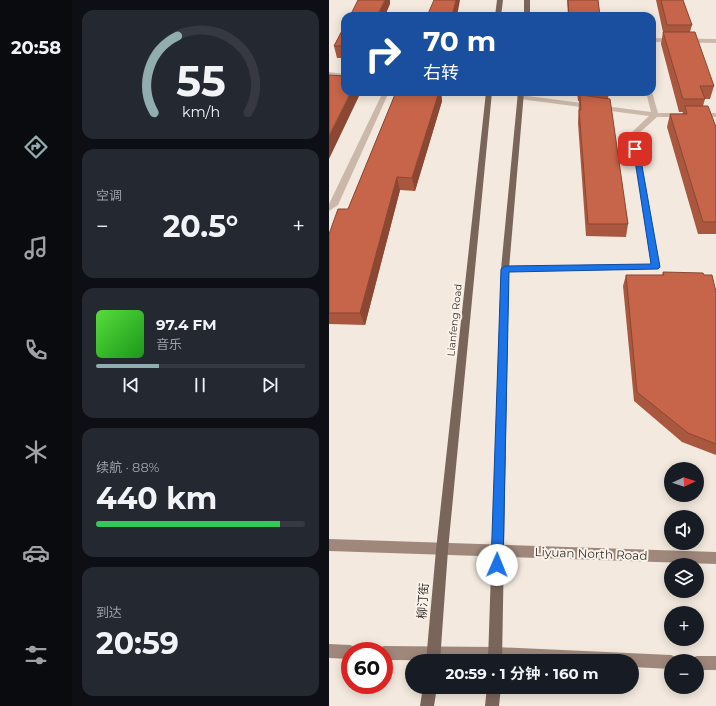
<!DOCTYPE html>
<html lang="zh">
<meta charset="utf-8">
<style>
:root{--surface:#171b24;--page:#242831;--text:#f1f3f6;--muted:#9ea1a6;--line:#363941;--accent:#92adb0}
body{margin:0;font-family:Montserrat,"Noto Sans SC",sans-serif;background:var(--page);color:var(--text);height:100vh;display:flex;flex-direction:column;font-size:15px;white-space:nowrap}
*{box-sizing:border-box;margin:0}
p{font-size:13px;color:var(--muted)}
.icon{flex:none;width:22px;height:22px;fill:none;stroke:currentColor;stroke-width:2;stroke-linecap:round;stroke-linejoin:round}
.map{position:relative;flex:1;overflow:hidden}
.drawer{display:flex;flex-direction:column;gap:10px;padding:10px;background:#0d0f14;width:257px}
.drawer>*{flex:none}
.guide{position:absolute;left:12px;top:12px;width:315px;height:84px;border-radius:12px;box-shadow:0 2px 10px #0003;background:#1a4fa0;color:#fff;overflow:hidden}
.needle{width:26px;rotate:87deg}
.buttons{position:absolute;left:335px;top:462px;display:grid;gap:8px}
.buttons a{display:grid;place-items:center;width:40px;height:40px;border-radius:50%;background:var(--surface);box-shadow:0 2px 10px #0003;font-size:20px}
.speed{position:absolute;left:12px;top:642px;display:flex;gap:8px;font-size:20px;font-weight:700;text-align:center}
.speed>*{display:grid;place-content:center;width:52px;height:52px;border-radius:50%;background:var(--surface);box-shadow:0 2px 10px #0003;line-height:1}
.speed .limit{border:6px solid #d22;background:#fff;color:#111}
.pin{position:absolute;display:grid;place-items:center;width:34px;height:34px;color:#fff;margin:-17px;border-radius:8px;box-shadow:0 2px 6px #0006}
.me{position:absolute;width:44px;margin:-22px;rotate:1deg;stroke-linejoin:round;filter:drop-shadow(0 0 3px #0008)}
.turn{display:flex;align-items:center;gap:14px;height:84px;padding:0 16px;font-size:18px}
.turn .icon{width:52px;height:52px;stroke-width:2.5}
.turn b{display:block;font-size:28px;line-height:34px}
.big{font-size:30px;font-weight:700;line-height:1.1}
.drawer .card{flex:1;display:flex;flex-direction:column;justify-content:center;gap:6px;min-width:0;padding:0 14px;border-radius:12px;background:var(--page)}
.drawer .dial{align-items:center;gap:0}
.dial svg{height:104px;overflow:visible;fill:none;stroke:var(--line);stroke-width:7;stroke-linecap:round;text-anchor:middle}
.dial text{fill:var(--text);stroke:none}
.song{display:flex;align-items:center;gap:12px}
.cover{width:48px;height:48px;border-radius:6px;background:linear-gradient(135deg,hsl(110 70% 55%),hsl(120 70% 35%))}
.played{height:4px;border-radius:2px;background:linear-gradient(90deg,var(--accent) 30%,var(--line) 30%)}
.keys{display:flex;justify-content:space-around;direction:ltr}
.heat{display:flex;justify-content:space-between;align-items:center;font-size:22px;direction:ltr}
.charge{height:6px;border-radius:3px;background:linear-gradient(90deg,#34c759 88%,var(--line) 0)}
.trip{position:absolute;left:76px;top:654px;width:234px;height:40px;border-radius:20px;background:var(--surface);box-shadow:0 2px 10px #0003;font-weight:700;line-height:40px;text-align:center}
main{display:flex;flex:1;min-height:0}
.tab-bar{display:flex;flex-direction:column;width:72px;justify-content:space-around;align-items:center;background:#090b0e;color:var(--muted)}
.tab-bar .icon{width:28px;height:28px}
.tab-bar .selected{color:var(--accent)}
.tab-bar b{font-size:18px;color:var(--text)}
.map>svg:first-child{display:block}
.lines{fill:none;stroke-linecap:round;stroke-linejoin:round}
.service{fill:#cbb8aa;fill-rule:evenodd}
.minor{fill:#cbb8aa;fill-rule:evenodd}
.secondary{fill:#9f877b;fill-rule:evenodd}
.primary{fill:#7a655b;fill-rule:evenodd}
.wall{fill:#aa573f}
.shaded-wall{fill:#8b4733}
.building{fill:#c66549;stroke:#8b4733}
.route{fill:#1a73e8;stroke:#114b97}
.labels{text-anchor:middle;stroke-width:4;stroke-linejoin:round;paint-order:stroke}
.street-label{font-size:10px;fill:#392e29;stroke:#faf3eb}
.near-street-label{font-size:12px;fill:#392e29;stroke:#faf3eb}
</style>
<main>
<nav class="tab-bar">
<b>20:58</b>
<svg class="icon selected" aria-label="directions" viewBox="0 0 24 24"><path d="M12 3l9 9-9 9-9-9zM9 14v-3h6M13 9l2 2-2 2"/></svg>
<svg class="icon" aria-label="music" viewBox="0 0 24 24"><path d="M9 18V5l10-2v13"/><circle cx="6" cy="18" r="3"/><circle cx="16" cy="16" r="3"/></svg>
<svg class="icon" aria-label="phone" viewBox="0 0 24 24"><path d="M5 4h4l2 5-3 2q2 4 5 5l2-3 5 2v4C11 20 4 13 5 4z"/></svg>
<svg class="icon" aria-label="climate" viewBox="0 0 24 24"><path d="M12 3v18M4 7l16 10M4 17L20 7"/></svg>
<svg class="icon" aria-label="car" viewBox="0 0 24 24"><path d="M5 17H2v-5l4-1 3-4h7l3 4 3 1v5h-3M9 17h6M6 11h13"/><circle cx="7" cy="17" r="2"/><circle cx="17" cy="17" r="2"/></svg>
<svg class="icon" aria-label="filters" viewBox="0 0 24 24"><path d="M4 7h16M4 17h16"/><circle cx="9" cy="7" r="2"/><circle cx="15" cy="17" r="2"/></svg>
</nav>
<section class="drawer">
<div class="card dial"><svg viewBox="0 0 100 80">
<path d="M14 69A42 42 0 1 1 86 69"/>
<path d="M14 69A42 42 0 0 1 32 10" stroke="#92adb0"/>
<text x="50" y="56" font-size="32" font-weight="700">55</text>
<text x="50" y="72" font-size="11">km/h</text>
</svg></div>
<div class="card"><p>空调</p>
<div class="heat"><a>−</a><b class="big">20.5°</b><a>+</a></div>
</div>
<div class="card">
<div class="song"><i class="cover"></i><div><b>97.4 FM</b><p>音乐</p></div></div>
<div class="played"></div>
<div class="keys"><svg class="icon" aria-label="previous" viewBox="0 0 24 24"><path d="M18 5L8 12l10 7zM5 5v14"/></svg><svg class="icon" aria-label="pause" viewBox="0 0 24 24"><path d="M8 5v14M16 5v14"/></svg><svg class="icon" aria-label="next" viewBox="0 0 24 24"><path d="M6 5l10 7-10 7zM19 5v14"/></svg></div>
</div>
<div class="card"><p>续航 · 88%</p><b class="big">440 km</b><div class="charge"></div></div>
<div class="card"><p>到达</p><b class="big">20:59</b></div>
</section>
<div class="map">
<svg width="387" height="706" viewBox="0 0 387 706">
<rect width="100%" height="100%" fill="#f3e9de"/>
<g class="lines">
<path class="service" d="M323 38 387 39V43L323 42Z
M54 92H60L9 205 0 211V204Z
M317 92H323L329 113H354L357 115 354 117H328L308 135 331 267 330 269 173 271 172 269 173 267 176 266 322 264 301 134 320 116 191 99 188 97 191 95 322 112Z
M370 113H387V117L368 116 367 115Z"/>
<path class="minor" d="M0 72 16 74V78L0 76Z"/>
<path class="secondary" d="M0 539 387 552V564L0 551Z
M0 644 21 645 26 647 28 651H21V659L0 658Z
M55 646 167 647 342 655 347 657 349 661H342V669L303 667V661L55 660V651H49L50 648Z
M368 656H387V670H368V661H362L363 658Z"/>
<path class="primary" d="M168 0H174L172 16H166Z
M195 0H201V16H195Z
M157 92H163L119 550 111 661H97L107 550Z
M189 92H195L180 269 173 661H159L172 269Z
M94 687H108L105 706H91Z
M158 687H172L170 706H156Z"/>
</g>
<path class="wall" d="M238 0H269L271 16H239Z
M327 0H354L363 25 361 32 385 86 381 99H376L374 106 387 127V234H369L338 127 341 114H353L354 112H350L332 44 334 32Z
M16 25V58H8L5 46Z
M67 92H112L113 101 86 191 71 190 36 325 0 324V234L19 209Z
M248 92H280L279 99 299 224 297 237 257 236 249 123 250 101H249Z
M334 272 375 275 387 292V455L353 442 305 401 294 286 297 275H333Z"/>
<path class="shaded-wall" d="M56 0H61V4L56 16H48Z
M127 0H131L128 16H123Z
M22 92H32L0 159V136Z
M110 92H112L113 101 86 191 83 178Z
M68 177 71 190 36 325 31 313Z"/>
<path class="building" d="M29 0H56L48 16H21Z
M105 0H127L123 16H98Z
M239 0H269L271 16H240Z
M332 0H354L363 25H338Z
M16 25V46H5Z
M334 32H366L385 86H371L376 99H354Z
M0 75 16 76V92H22L0 136Z
M67 92H110L83 178 68 177 31 313H0V234L9 209H19Z
M251 95 281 99 299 224H259L250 110H252Z
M356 106H379L387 127V222H374L341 114H358Z
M334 272 374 273 375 275H383L387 292V444L359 433 308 392 297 275H335Z"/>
<path class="route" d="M304 147 310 149 331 267 329 269 180 272 174 565 172 569 168 571 164 569 162 565 172 269 176 266 322 264Z"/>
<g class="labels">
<g class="street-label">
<text transform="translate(125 320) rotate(-84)" y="4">Lianfeng Road</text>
</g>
<g class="near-street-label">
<text transform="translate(262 554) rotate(2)" y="4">Liyuan North Road</text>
<text transform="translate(94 601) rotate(-86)" y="4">柳汀街</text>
</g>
</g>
</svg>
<div class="buttons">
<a><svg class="needle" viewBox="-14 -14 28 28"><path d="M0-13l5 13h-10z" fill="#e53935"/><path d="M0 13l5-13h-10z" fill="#9ea1a6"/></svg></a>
<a><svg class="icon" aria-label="sound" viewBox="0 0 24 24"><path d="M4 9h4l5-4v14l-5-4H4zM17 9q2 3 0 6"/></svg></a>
<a><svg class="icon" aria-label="layers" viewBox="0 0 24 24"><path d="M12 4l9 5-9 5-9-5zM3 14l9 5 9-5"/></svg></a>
<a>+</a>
<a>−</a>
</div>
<div class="speed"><div class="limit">60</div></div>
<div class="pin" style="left:306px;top:149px;background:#d93025"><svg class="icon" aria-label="arrive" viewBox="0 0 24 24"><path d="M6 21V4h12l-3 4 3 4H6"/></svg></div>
<svg class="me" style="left:168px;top:565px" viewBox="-20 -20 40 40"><circle r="19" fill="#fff"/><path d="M0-13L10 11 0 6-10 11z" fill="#1a73e8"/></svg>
<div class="trip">20:59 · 1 分钟 · 160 m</div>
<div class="guide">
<div class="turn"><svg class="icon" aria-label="right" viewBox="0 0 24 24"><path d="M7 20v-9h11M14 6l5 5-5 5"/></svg><div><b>70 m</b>右转</div></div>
</div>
</div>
</main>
